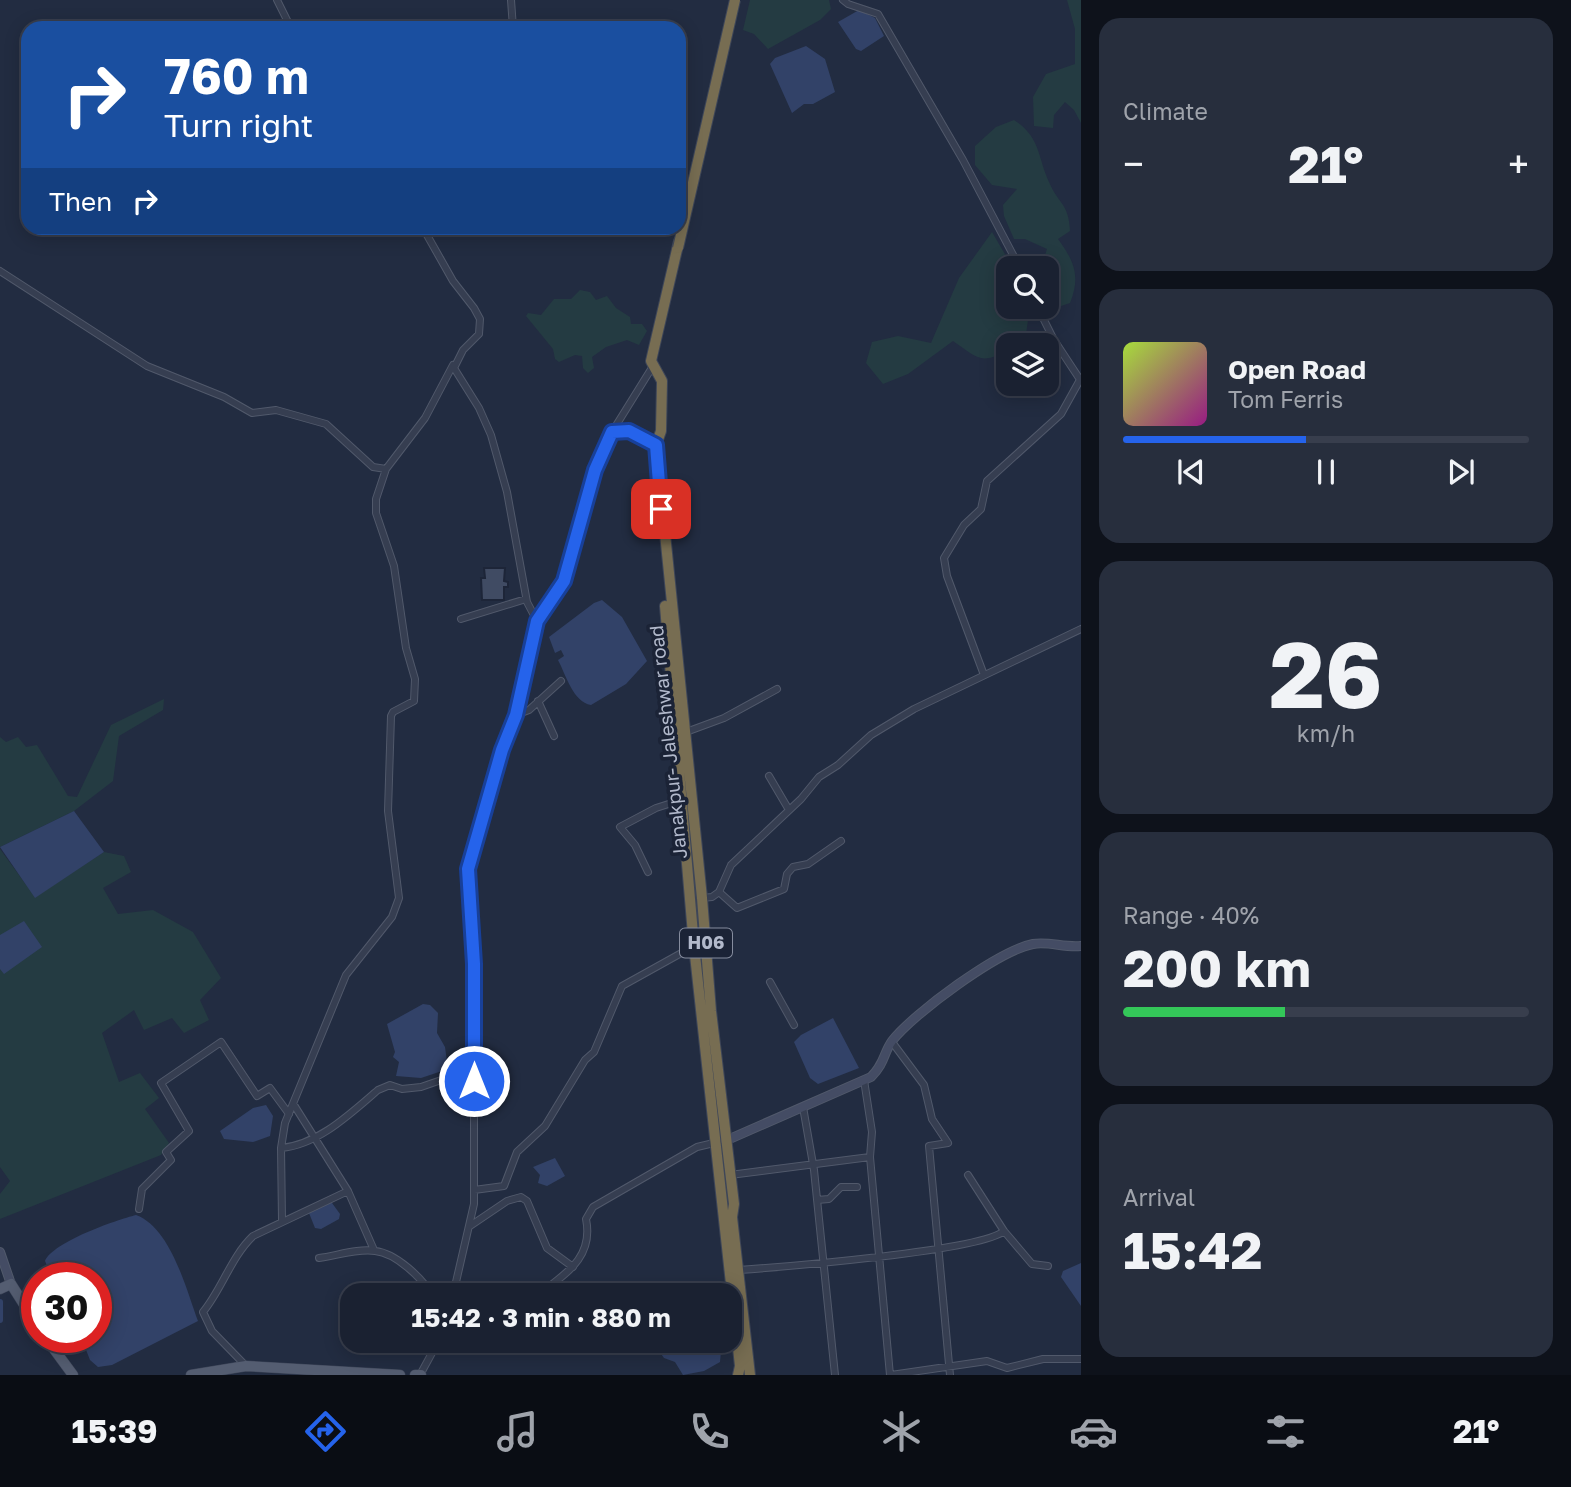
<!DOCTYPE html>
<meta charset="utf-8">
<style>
:root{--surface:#1a2131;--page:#272e3d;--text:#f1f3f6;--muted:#9fa3ab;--line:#383e4d;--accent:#2563eb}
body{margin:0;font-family:"Golos Text",sans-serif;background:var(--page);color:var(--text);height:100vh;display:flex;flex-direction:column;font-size:26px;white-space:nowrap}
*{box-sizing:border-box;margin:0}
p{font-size:23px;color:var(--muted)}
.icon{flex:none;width:38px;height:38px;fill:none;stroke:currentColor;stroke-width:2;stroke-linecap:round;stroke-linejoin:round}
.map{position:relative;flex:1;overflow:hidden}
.side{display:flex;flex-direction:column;gap:18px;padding:18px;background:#0e121b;width:490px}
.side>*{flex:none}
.banner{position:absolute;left:21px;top:21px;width:665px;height:214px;border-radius:21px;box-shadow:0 4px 18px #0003,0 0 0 2px var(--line);background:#1a4fa0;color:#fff;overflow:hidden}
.controls{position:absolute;left:996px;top:256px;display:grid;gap:14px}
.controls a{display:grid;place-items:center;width:63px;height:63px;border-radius:14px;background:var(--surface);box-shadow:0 4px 18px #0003,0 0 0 2px var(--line);font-size:35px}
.speed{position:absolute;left:21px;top:1262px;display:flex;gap:14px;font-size:35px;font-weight:700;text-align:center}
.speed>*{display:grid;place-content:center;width:91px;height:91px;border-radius:50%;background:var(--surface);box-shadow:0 4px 18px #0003,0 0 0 2px var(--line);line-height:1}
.speed .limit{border:10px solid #d22;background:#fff;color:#111}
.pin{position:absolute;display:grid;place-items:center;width:60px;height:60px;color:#fff;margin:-30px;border-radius:14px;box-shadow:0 4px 10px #0006}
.me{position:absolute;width:77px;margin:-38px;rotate:0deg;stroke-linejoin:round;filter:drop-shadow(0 0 5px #0008)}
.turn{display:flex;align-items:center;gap:24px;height:147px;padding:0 28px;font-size:32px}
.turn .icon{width:91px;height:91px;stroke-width:2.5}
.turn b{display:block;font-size:49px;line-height:60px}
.then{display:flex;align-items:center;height:66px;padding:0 28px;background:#0003;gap:14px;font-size:26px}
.big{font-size:52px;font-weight:700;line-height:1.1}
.side .card{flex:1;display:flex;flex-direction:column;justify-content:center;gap:10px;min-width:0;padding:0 24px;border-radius:21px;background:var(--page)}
.side .dial{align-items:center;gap:0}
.dial b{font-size:91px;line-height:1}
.song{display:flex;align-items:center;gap:21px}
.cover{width:84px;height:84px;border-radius:10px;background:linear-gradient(135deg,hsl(80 70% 55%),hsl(310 70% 35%))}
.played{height:7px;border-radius:4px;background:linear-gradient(90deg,var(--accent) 45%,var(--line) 45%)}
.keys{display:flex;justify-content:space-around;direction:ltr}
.heat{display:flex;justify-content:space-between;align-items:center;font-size:38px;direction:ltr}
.charge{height:10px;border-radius:5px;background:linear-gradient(90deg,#34c759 40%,var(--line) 0)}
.trip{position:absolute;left:340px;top:1283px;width:402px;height:70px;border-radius:21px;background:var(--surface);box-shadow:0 4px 18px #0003,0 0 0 2px var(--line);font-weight:700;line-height:70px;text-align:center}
.tabs{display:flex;height:112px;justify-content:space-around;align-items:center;background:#0a0d14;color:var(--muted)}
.tabs .icon{width:49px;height:49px}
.tabs .active{color:var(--accent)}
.tabs b{font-size:32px;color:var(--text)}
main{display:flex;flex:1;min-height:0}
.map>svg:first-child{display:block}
.green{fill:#243b42}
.water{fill:#324268}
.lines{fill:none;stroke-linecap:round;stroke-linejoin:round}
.canal{stroke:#324268;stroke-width:6}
.building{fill:#404b63;stroke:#1d2538;stroke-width:2}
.street-casing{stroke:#51596b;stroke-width:8}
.secondary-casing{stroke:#51596b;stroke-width:10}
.primary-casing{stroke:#3f475a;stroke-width:11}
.highway-casing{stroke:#3e4658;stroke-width:12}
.street{stroke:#363e51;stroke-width:6}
.secondary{stroke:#444c64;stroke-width:8}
.primary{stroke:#545d71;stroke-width:10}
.highway{stroke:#776d52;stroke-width:10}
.highway-bridge-casing{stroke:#3e4658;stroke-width:12;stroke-linecap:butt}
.highway-bridge{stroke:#776d52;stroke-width:10}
.route-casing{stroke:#184099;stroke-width:18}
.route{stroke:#2563eb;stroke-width:12}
.labels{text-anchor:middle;stroke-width:7;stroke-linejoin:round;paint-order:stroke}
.shield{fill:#1b2336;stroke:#858c9e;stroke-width:2}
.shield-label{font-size:18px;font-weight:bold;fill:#b2b9cb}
.street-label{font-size:19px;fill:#b2b9cb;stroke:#1b2336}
</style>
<main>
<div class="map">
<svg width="1081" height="1375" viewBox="0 0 1081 1375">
<rect width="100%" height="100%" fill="#222c41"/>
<path class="green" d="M750 0H829L831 9 820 20 768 49 754 34 743 30Z
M1067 0H1081V123L1074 110 1065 102 1054 115 1053 128 1034 126 1033 97 1046 74 1075 64V29Z
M1014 120C1041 138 1037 156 1049 182 1058 204 1069 203 1070 231L1058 239C1074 261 1081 276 1070 303L1052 309 1047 301 1046 268H1041L1047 249 1025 239H1014L1004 216 1003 205 1017 189 992 185 975 165V146L996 127Z
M992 232 1013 268H1008V306H1015L1017 312 1030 306 1025 341 1008 345V350C980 366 977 357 953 341L908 374 883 384 866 363 872 342 898 336 931 343 959 278Z
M580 290 590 292 596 300 607 296 616 308 630 317 631 324H642L647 331 639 345 627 340 606 347 592 357 594 368 588 373 583 368 582 356 575 355 559 362 555 359 553 349 526 316 528 313 541 315 554 299H571Z
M164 699 163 710 119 736 113 781 74 811 0 847V737L6 742 18 737 26 747 37 745 68 796 77 797 111 725Z
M0 849 35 897 104 852 124 856 131 872 103 888 118 914 153 910 193 932 221 978 200 1000 209 1020 184 1033 172 1018 144 1030 134 1010 102 1033 119 1082 140 1073 159 1098 145 1109 169 1143 161 1155 0 1219V1194L10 1181 0 1167Z"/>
<path class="water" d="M859 10 875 18 884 36 861 51 856 49 838 22Z
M806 46 825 59 835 92 813 104H804L792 113 770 64 775 58Z
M602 600 622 617 647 661 626 684 591 705C573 702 566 675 558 660L564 656 561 650 555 653 549 637 594 603Z
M74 811 104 852 35 898 0 847Z
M24 921 42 947 4 974 0 969V935Z
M423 1004 430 1005 438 1013 437 1033 445 1047 448 1069 421 1078 396 1076 399 1062 393 1057 395 1052 387 1024Z
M833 1018 859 1068 818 1084 810 1078 794 1042 801 1035Z
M266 1105 273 1116 270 1136 253 1142 224 1139 220 1131 253 1108Z
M555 1158 565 1176 547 1186 538 1183 540 1175 533 1167Z
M326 1201 332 1203 340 1214 339 1219 321 1229 315 1228 309 1213Z
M136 1215C171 1228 186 1289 198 1321L112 1365 98 1367 90 1360 81 1337H96V1278L52 1277 45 1261C53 1242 116 1220 136 1215Z
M1081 1263V1306L1061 1277 1063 1271Z
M652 1341H722L720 1362 704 1371 683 1375 675 1362 664 1358Z"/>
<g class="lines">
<path class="canal" d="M0 1302V1320"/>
</g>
<path class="building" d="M484 568H505L504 581 508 582V587H504V600H482L481 578H485Z"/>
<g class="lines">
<g class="street-casing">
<path id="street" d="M277 0 291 28
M511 0 513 28
M843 0 848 4 878 14 963 160 1020 268
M423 228 453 281 474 308 480 319 479 334 463 350 454 368 479 408 491 435 507 492 527 602 537 621
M602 228H603
M0 271 147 366 224 397 252 413 276 410 326 424 373 467 386 469 376 499V513L394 566 406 648 415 679 414 701 393 712 391 716 388 811 399 898 392 917 346 975 285 1123 281 1148 282 1220
M1037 306 1054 340 1081 381
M386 469 425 418 453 365
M461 619 526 599
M984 675 947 576 944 558 964 525 981 509 987 481 1061 414 1081 378
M538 701 554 736
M516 715 529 710 561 681
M686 732 724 718 777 689
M769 776 789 810
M648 872 635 845 620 827 656 808 681 800
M719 892 737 908 784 889 787 874 793 867 808 864 841 841
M702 898 712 897 719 892 731 865 801 799 819 777 838 765 871 735 914 709 1081 629
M770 982 794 1025
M892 1042 924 1085 932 1119 948 1143 929 1146 950 1375
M294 1105 348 1191
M803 1107 814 1170 835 1375
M281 1148C318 1145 351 1113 378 1090L390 1085 402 1089 421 1087 447 1078 453 1084 474 1081
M870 1157 890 1375
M730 1175 870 1157 872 1132 864 1080
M474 1190 504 1186 517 1152 545 1126 585 1060 594 1052 622 986 694 946
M817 1200 829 1199 841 1187H857
M139 1209 142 1189 171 1160 166 1152 189 1131 161 1083 221 1042 257 1096 270 1088 289 1114
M470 1226 507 1201 521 1197 527 1201 547 1248 573 1267
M1004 1231 1032 1264 1048 1266
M319 1258C336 1256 358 1248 375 1251 396 1253 422 1278 432 1295
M739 1270C781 1267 981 1251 1004 1231L968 1175
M453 1295 474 1204V964L468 869 502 750 516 715 537 621 564 581 595 470 607 440 653 366
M538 1295C565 1274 594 1258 586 1219L593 1207 697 1147 718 1142
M436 1350 461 1340
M246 1366 212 1331 203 1312C222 1289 231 1257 253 1236L348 1191 374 1250
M420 1375 439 1340
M891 1375 987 1361 1007 1368 1043 1359H1081"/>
</g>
<g class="secondary-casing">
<path id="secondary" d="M725 1141 871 1077C885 1063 883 1054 892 1041 914 1013 998 951 1033 944 1048 941 1065 948 1081 946
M0 1252 11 1284"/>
</g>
<g class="primary-casing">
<path id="primary" d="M0 1289 11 1284 37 1325
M45 1337 73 1375
M191 1375 246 1366 400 1375
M415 1375H421"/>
</g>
<g class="highway-casing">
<path id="highway" d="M679 241 651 361 662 381 661 431 656 445 702 898 711 1011 734 1204 732 1217 750 1375
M612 432 630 431 656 445
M665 606 694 946 740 1366 738 1375"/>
</g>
<use href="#street" class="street"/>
<use href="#secondary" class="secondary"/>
<use href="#primary" class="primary"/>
<use href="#highway" class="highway"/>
<g class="highway-bridge-casing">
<path id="highway-bridge" d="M678 248 735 0"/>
</g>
<use href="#highway-bridge" class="highway-bridge"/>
</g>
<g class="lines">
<g class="route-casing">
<path id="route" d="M474 1081V964L468 869 502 750 516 715 537 621 564 581 595 470 612 432 629 431 656 445 661 509"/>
</g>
<use href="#route" class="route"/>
</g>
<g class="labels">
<rect class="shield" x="680" y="928.5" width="52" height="29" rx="5"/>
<g class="shield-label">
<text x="706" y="949">H06</text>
</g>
<g class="street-label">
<text transform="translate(668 742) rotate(-96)" y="7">Janakpur- Jaleshwar road</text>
</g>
</g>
</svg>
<div class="controls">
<a><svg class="icon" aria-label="search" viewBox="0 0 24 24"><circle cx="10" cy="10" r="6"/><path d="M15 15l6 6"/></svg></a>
<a><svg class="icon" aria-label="layers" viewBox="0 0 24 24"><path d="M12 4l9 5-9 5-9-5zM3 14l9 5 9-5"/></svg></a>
</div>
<div class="speed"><div class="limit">30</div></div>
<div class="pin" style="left:661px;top:509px;background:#d93025"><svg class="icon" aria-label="arrive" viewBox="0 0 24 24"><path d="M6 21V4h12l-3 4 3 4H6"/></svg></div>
<svg class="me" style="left:474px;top:1081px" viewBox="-20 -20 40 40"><circle r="17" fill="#2563eb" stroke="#fff" stroke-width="3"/><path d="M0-11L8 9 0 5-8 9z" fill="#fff"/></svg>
<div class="trip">15:42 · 3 min · 880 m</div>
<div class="banner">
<div class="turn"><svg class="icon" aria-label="right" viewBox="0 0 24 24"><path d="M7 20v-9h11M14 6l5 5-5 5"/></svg><div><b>760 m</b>Turn right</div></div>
<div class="then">Then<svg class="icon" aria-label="right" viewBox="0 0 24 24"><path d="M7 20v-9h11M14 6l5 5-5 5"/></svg></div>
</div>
</div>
<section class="side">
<div class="card"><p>Climate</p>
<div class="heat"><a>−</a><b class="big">21°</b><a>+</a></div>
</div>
<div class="card">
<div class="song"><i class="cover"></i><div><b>Open Road</b><p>Tom Ferris</p></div></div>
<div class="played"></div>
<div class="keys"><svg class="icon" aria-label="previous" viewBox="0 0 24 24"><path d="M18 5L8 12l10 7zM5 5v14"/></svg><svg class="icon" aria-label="pause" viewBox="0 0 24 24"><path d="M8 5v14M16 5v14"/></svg><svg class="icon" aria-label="next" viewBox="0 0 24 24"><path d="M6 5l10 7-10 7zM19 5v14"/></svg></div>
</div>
<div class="card dial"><b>26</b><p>km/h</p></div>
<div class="card"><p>Range · 40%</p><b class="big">200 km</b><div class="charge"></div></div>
<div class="card"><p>Arrival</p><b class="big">15:42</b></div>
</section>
</main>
<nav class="tabs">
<b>15:39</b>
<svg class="icon active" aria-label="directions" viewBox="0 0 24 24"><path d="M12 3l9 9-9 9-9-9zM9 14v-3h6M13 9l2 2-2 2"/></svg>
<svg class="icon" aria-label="music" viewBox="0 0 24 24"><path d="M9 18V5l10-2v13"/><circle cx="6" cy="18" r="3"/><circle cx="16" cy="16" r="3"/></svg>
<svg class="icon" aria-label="phone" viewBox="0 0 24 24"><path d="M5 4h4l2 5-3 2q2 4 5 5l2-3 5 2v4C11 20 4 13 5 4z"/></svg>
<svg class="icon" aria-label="climate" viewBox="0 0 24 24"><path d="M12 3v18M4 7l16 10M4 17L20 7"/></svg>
<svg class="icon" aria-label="car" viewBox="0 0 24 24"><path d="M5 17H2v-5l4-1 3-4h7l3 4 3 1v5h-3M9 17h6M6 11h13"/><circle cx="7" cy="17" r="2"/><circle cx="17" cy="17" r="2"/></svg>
<svg class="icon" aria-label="filters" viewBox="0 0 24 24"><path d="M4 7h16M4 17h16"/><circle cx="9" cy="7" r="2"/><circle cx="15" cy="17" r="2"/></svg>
<b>21°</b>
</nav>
